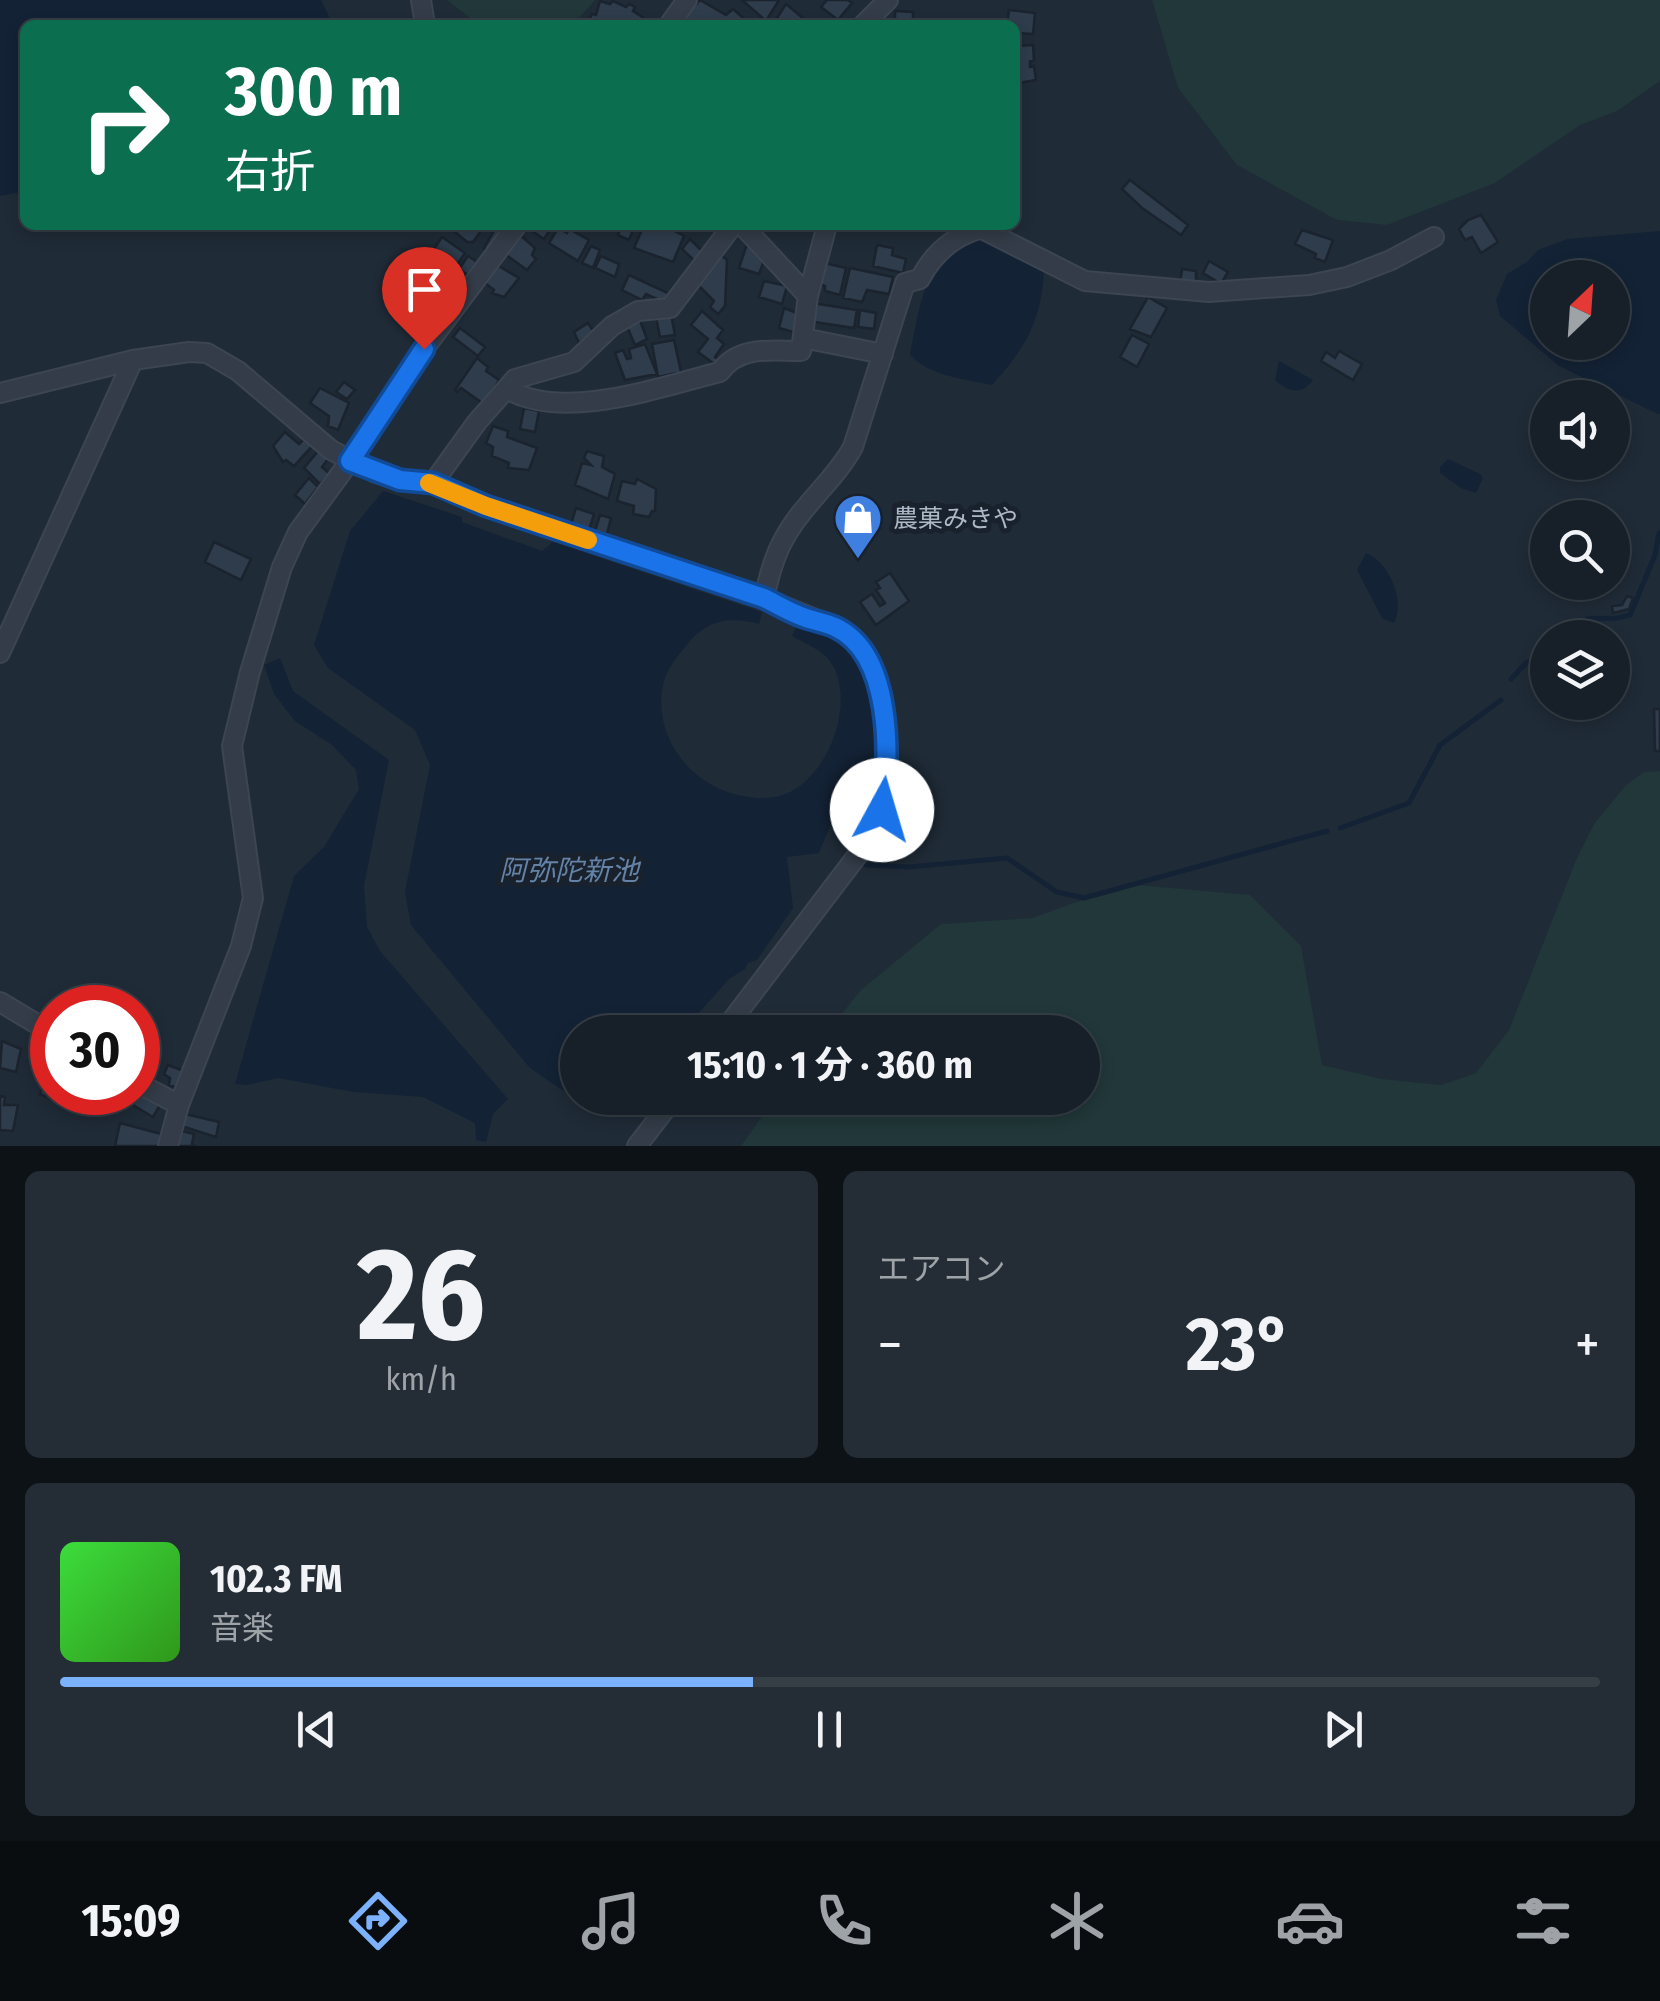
<!DOCTYPE html>
<html lang="ja">
<meta charset="utf-8">
<style>
:root{--surface:#172029;--page:#242d35;--text:#f1f3f6;--muted:#9ea3a8;--line:#363e46;--accent:#7cb2fb}
body{margin:0;font-family:"Fira Sans Condensed","Noto Sans JP",sans-serif;background:var(--page);color:var(--text);height:100vh;display:flex;flex-direction:column;font-size:38px;white-space:nowrap}
*{box-sizing:border-box;margin:0}
p{font-size:32px;color:var(--muted)}
.icon{flex:none;width:55px;height:55px;fill:none;stroke:currentColor;stroke-width:2;stroke-linecap:round;stroke-linejoin:round}
.map{position:relative;height:1146px;overflow:hidden}
.sheet{display:flex;flex-direction:column;gap:25px;padding:25px;background:#0d1217;flex:1}
.sheet>*{flex:none}
.guide{position:absolute;left:20px;top:20px;width:1000px;height:210px;border-radius:15px;box-shadow:0 5px 15px #0003,0 0 0 2px var(--line);background:#0b6e4f;color:#fff;overflow:hidden}
.needle{width:65px;rotate:25deg}
.tools{position:absolute;left:1530px;top:260px;display:grid;gap:20px}
.tools a{display:grid;place-items:center;width:100px;height:100px;border-radius:50%;background:var(--surface);box-shadow:0 5px 15px #0003,0 0 0 2px var(--line);font-size:50px}
.speed{position:absolute;left:30px;top:985px;display:flex;gap:20px;font-size:50px;font-weight:700;text-align:center}
.speed>*{display:grid;place-content:center;width:130px;height:130px;border-radius:50%;background:var(--surface);box-shadow:0 5px 15px #0003,0 0 0 2px var(--line);line-height:1}
.speed .limit{border:15px solid #d22;background:#fff;color:#111}
.pin{position:absolute;display:grid;place-items:center;width:85px;height:85px;color:#fff;margin:-102px -42px;border-radius:50% 50% 50% 0;rotate:-45deg;box-shadow:0 0 10px #0007}
.pin .icon{rotate:45deg}
.me{position:absolute;width:110px;margin:-55px;rotate:6deg;stroke-linejoin:round;filter:drop-shadow(0 0 8px #0008)}
.turn{display:flex;align-items:center;gap:35px;height:210px;padding:0 40px;font-size:45px}
.turn .icon{width:130px;height:130px;stroke-width:2.5}
.turn b{display:block;font-size:70px;line-height:85px}
.big{font-size:75px;font-weight:700;line-height:1.1}
.sheet .card{flex:1;display:flex;flex-direction:column;justify-content:center;gap:15px;min-width:0;padding:0 35px;border-radius:15px;background:var(--page)}
.sheet .dial{align-items:center;gap:0}
.dial b{font-size:130px;line-height:1}
.song{display:flex;align-items:center;gap:30px}
.cover{width:120px;height:120px;border-radius:15px;background:linear-gradient(135deg,hsl(120 70% 55%),hsl(110 70% 35%))}
.played{height:10px;border-radius:5px;background:linear-gradient(90deg,var(--accent) 45%,var(--line) 45%)}
.keys{display:flex;justify-content:space-around;direction:ltr}
.heat{display:flex;justify-content:space-between;align-items:center;font-size:55px;direction:ltr}
.sheet .tiles{flex:1;display:grid;gap:25px;grid-template-columns:1fr 1fr}
.card:last-child{grid-column:span 2}
.trip{position:absolute;left:560px;top:1015px;width:540px;height:100px;border-radius:50px;background:var(--surface);box-shadow:0 5px 15px #0003,0 0 0 2px var(--line);font-weight:700;line-height:100px;text-align:center}
.menu{display:flex;height:160px;justify-content:space-around;align-items:center;background:#090d10;color:var(--muted)}
.menu .icon{width:70px;height:70px}
.menu .on{color:var(--accent)}
.menu b{font-size:45px;color:var(--text)}
.map>svg:first-child{display:block}
.green{fill:#213739}
.water{fill:#132235;fill-rule:evenodd}
.lines{fill:none;stroke-linecap:round;stroke-linejoin:round}
.stream{stroke:#132235;stroke-width:5}
.building{fill:#2e3c4c;stroke:#1a232e;stroke-width:2.5}
.minor-casing{stroke:#3c4551;stroke-width:22}
.minor{stroke:#333c48;stroke-width:18}
.route-casing{stroke:#114b97;stroke-width:25}
.route{stroke:#1a73e8;stroke-width:18}
.slow{stroke:#f59e0b;stroke-width:18}
.labels{text-anchor:middle;stroke-width:10;stroke-linejoin:round;paint-order:stroke}
.poi-label{font-size:25px;fill:#adb7c5;stroke:#18212c;text-anchor:start}
.water-label{font-size:28px;font-style:italic;fill:#6483a6;stroke:#18212c}
</style>
<div class="map">
<svg width="1660" height="1146" viewBox="0 0 1660 1146">
<rect width="100%" height="100%" fill="#1f2b37"/>
<path class="green" d="M447 0H595L580 17 544 25H479Z
M1152 0H1660V81L1617 111 1580 125 1495 183 1387 225 1337 220 1237 165 1178 88Z
M1660 771V1146H741L775 1098H1082V1032H827L861 990 941 924 1032 918 1127 884 1250 895 1301 946 1322 1065 1382 1079 1441 1085 1476 1073 1509 1030 1576 860 1594 824 1626 785 1644 772Z"/>
<path class="water" d="M0 0H321L333 25H25V191L0 196Z
M1660 231V414H1658L1559 366 1500 316 1496 300 1507 274 1527 262 1538 250 1568 239ZM1548 278H1612V342H1548Z
M974 238 1003 247 1044 269C1042 320 1025 349 992 385 967 380 926 375 910 354 920 309 923 255 974 238Z
M1279 361 1313 380C1302 396 1288 392 1275 380Z
M1448 459 1480 474 1483 478 1476 493 1461 488 1440 473V467Z
M383 491 462 517V522L542 551 553 542 762 612 759 624C728 616 706 620 686 646 676 658 666 670 663 685 652 738 693 788 743 796 764 800 784 799 801 785 833 761 855 697 830 661 822 650 804 643 792 636L798 623C816 630 834 636 848 648 870 668 881 756 875 786 874 793 870 801 867 808L832 821 819 853 787 857 793 908 757 960 748 963 745 969 729 979 696 1016 685 1032H578V1098H630L619 1107 599 1109 559 1088 530 1068 411 925 405 892 430 765 415 730 328 668 314 645 350 531Z
M1366 553C1389 562 1406 601 1394 623L1382 618 1357 570Z
M280 658 293 691 389 760 364 886 367 927 380 951 508 1099 493 1114 486 1142 476 1140 475 1123 423 1097 354 1092 278 1078 247 1085 235 1084 294 876 324 847 359 789 356 770 332 745 295 721 274 694 264 665Z"/>
<g class="lines">
<path class="stream" d="M1567 638 1587 619 1618 618 1630 615 1655 555 1659 533
M1511 679 1526 663 1548 656
M1340 828 1409 803 1440 745 1501 700
M866 865 909 867 1007 858 1057 892 1084 898 1327 831"/>
</g>
<path class="building" d="M700 0 726 15 733 9 751 25H694L685 17Z
M742 0H779L766 21Z
M827 0H848L852 3 838 20 821 7Z
M600 1 610 4 613 1 626 7 629 4 635 7 633 11 647 20 644 25H600L589 20 592 14 596 15Z
M786 4 804 19 799 25 777 18Z
M1009 10 1035 13 1033 34 1015 33V25H1007Z
M895 11 913 12V25H895Z
M1033 45 1034 60 1030 61V67L1034 66 1036 80 1019 83 1015 46Z
M1130 180 1188 225 1181 235 1142 208 1122 189Z
M1481 215 1498 242 1481 253 1472 237 1465 240 1459 229 1468 220Z
M447 225H507L488 251 484 248 494 231 485 225 473 242H467Z
M527 225H553L544 239 526 227Z
M612 225H635L629 240 618 235 620 229Z
M644 225H663L684 236 673 262 634 248Z
M558 228 567 233 569 229 589 240 578 261 549 243Z
M1302 230 1333 240 1325 262 1315 258 1316 254 1295 244Z
M519 234 535 248 532 255 536 259 527 270 505 254Z
M442 237 465 253 452 272 429 256Z
M749 238 765 258 759 274 739 268Z
M690 239 707 256 698 264 682 249Z
M877 245 893 248 892 255 906 259 903 273 873 266Z
M591 246 600 250 593 268 582 263Z
M721 255 727 260 725 306 718 314 710 307 714 301 695 282Z
M468 256 477 262 468 275 459 269Z
M601 256 619 264 615 277 595 268Z
M1209 261 1228 272 1221 284 1203 273Z
M820 262 846 268 840 295 825 291V286L816 283Z
M497 265 519 278 504 297 492 293 494 290 484 282Z
M850 268 893 277 889 294 867 290 862 302 843 298Z
M1182 269 1196 271V286L1180 284Z
M629 275 670 294 666 303 646 294 642 300 622 290Z
M764 281 787 286 782 304 759 297Z
M1148 297 1167 308 1151 337 1130 329Z
M812 303 857 310 854 328 808 321Z
M784 308 797 313V333L779 328Z
M860 310 876 313 874 329 858 327Z
M702 311 723 330 717 338 724 344 715 357 721 361 717 366 698 352 708 339 691 325Z
M671 314 675 335 660 337 656 317Z
M639 318 647 339 635 345 626 324Z
M588 323 594 332 579 343 574 332Z
M460 328 485 347 478 356 453 337Z
M1132 335 1149 344 1137 367 1120 357Z
M674 340 681 372 658 377 652 344Z
M645 344 657 374 625 380 615 353 623 350 627 359 631 358 629 349Z
M1339 351 1362 364 1353 380 1321 361 1326 352 1335 358Z
M477 358 488 367 486 371 499 380 485 405 461 388 457 392 455 390Z
M344 382 355 390 347 399 336 392Z
M320 388 349 403 338 430 328 426 329 416 310 403Z
M524 408 539 411 535 432 520 429Z
M493 426 508 431 507 437 537 448 529 470 508 468 509 463 492 456 493 447 486 443Z
M285 432 299 444 306 437 314 444 294 466 286 460 283 462 273 446Z
M319 450 328 459 322 467 330 474 320 484 304 468Z
M587 451 604 456 602 467 615 474 608 499 575 485 582 463 591 465 584 458Z
M309 478 318 487 305 504 295 495Z
M637 479 656 489 655 511H652L649 517 633 514 634 506 617 501 622 481 635 484Z
M576 508 594 514 589 530 571 524Z
M600 515 611 518 607 534 595 531Z
M214 542 251 559 241 580 205 562Z
M890 573 909 601 876 625 860 602 872 594 880 606 885 603 876 590 880 588 876 582Z
M1627 596 1633 598 1629 609 1613 613 1612 606 1622 605Z
M1654 709H1660V751H1655Z
M45 1039 52 1043V1056L49 1054 44 1073 33 1069Z
M2 1041 21 1049 16 1072 0 1068Z
M168 1065 184 1071 178 1088 169 1085 170 1078 164 1074Z
M47 1073 52 1075V1092H82L76 1110 40 1094Z
M138 1091 160 1105 153 1117 128 1102Z
M0 1096 5 1097 4 1105H18L13 1131 0 1130Z
M181 1113 219 1122 216 1137 178 1125Z
M120 1123 165 1135 162 1146H115Z
M178 1130 194 1134 192 1144 195 1146H175Z"/>
<g class="lines">
<g class="minor-casing">
<path id="minor" d="M421 0 425 25
M669 25 687 0
M863 25 888 0
M742 225 808 296
M974 225 1085 281 1209 292 1309 285 1347 277 1391 260 1434 237
M803 338 883 354
M507 389C563 422 660 387 720 372 739 345 772 351 801 351L808 296 827 225
M0 393 133 360 189 352 207 353 238 371 331 450 376 473 399 480 433 483 486 506 764 598C789 610 844 626 860 645 887 678 894 769 882 809 878 821 871 833 866 844L723 1032
M433 483 477 422 515 379 574 362 612 326 638 311 670 308 733 225
M764 598C769 577 774 556 785 537 803 504 835 480 853 447L905 283 920 279C933 254 952 237 979 229
M0 653 133 360
M0 1002 52 1033
M138 1083 179 1105
M168 1146 179 1105 241 946 253 898 232 746 250 672 282 567 298 532 350 461 424 349 517 225
M637 1146 674 1098"/>
</g>
<use href="#minor" class="minor"/>
</g>
<g class="lines">
<g class="route-casing">
<path id="route" d="M424 349 350 461 400 480 433 483 486 506 764 598C778 605 791 613 806 618 815 621 826 623 835 627 893 654 890 757 882 810"/>
</g>
<use href="#route" class="route"/>
<path class="slow" d="M429 483 486 506 588 540"/>
</g>
<defs>
<g id="shop-pin" transform="scale(2.5)"><path d="M0 17L-7.5 6A9.5 9.5 0 1 1 7.5 6Z" fill="#3f7fe0" stroke="#18212c"/><path d="M-5-2.5h2.3a2.7 3.5 0 0 1 5.4 0H5L5.5 6h-11ZM-1.5-2.5h3a1.5 2.3 0 0 0-3 0Z" fill="#fff"/></g>
</defs>
<g fill-rule="evenodd">
<use href="#shop-pin" x="858" y="518"/>
</g>
<g class="labels">
<g class="poi-label">
<text x="893" y="527">農菓みきや</text>
</g>
<g class="water-label">
<text x="569" y="880">阿弥陀新池</text>
</g>
</g>
</svg>
<div class="tools">
<a><svg class="needle" viewBox="-14 -14 28 28"><path d="M0-13l5 13h-10z" fill="#e53935"/><path d="M0 13l5-13h-10z" fill="#9ea3a8"/></svg></a>
<a><svg class="icon" aria-label="sound" viewBox="0 0 24 24"><path d="M4 9h4l5-4v14l-5-4H4zM17 9q2 3 0 6"/></svg></a>
<a><svg class="icon" aria-label="search" viewBox="0 0 24 24"><circle cx="10" cy="10" r="6"/><path d="M15 15l6 6"/></svg></a>
<a><svg class="icon" aria-label="layers" viewBox="0 0 24 24"><path d="M12 4l9 5-9 5-9-5zM3 14l9 5 9-5"/></svg></a>
</div>
<div class="speed"><div class="limit">30</div></div>
<div class="pin" style="left:424px;top:349px;background:#d93025"><svg class="icon" aria-label="arrive" viewBox="0 0 24 24"><path d="M6 21V4h12l-3 4 3 4H6"/></svg></div>
<svg class="me" style="left:882px;top:810px" viewBox="-20 -20 40 40"><circle r="19" fill="#fff"/><path d="M0-13L10 11 0 6-10 11z" fill="#1a73e8"/></svg>
<div class="trip">15:10 · 1 分 · 360 m</div>
<div class="guide">
<div class="turn"><svg class="icon" aria-label="right" viewBox="0 0 24 24"><path d="M7 20v-9h11M14 6l5 5-5 5"/></svg><div><b>300 m</b>右折</div></div>
</div>
</div>
<section class="sheet">
<div class="tiles">
<div class="card dial"><b>26</b><p>km/h</p></div>
<div class="card"><p>エアコン</p>
<div class="heat"><a>−</a><b class="big">23°</b><a>+</a></div>
</div>
<div class="card">
<div class="song"><i class="cover"></i><div><b>102.3 FM</b><p>音楽</p></div></div>
<div class="played"></div>
<div class="keys"><svg class="icon" aria-label="previous" viewBox="0 0 24 24"><path d="M18 5L8 12l10 7zM5 5v14"/></svg><svg class="icon" aria-label="pause" viewBox="0 0 24 24"><path d="M8 5v14M16 5v14"/></svg><svg class="icon" aria-label="next" viewBox="0 0 24 24"><path d="M6 5l10 7-10 7zM19 5v14"/></svg></div>
</div>
</div>
</section>
<nav class="menu">
<b>15:09</b>
<svg class="icon on" aria-label="directions" viewBox="0 0 24 24"><path d="M12 3l9 9-9 9-9-9zM9 14v-3h6M13 9l2 2-2 2"/></svg>
<svg class="icon" aria-label="music" viewBox="0 0 24 24"><path d="M9 18V5l10-2v13"/><circle cx="6" cy="18" r="3"/><circle cx="16" cy="16" r="3"/></svg>
<svg class="icon" aria-label="phone" viewBox="0 0 24 24"><path d="M5 4h4l2 5-3 2q2 4 5 5l2-3 5 2v4C11 20 4 13 5 4z"/></svg>
<svg class="icon" aria-label="climate" viewBox="0 0 24 24"><path d="M12 3v18M4 7l16 10M4 17L20 7"/></svg>
<svg class="icon" aria-label="car" viewBox="0 0 24 24"><path d="M5 17H2v-5l4-1 3-4h7l3 4 3 1v5h-3M9 17h6M6 11h13"/><circle cx="7" cy="17" r="2"/><circle cx="17" cy="17" r="2"/></svg>
<svg class="icon" aria-label="filters" viewBox="0 0 24 24"><path d="M4 7h16M4 17h16"/><circle cx="9" cy="7" r="2"/><circle cx="15" cy="17" r="2"/></svg>
</nav>
